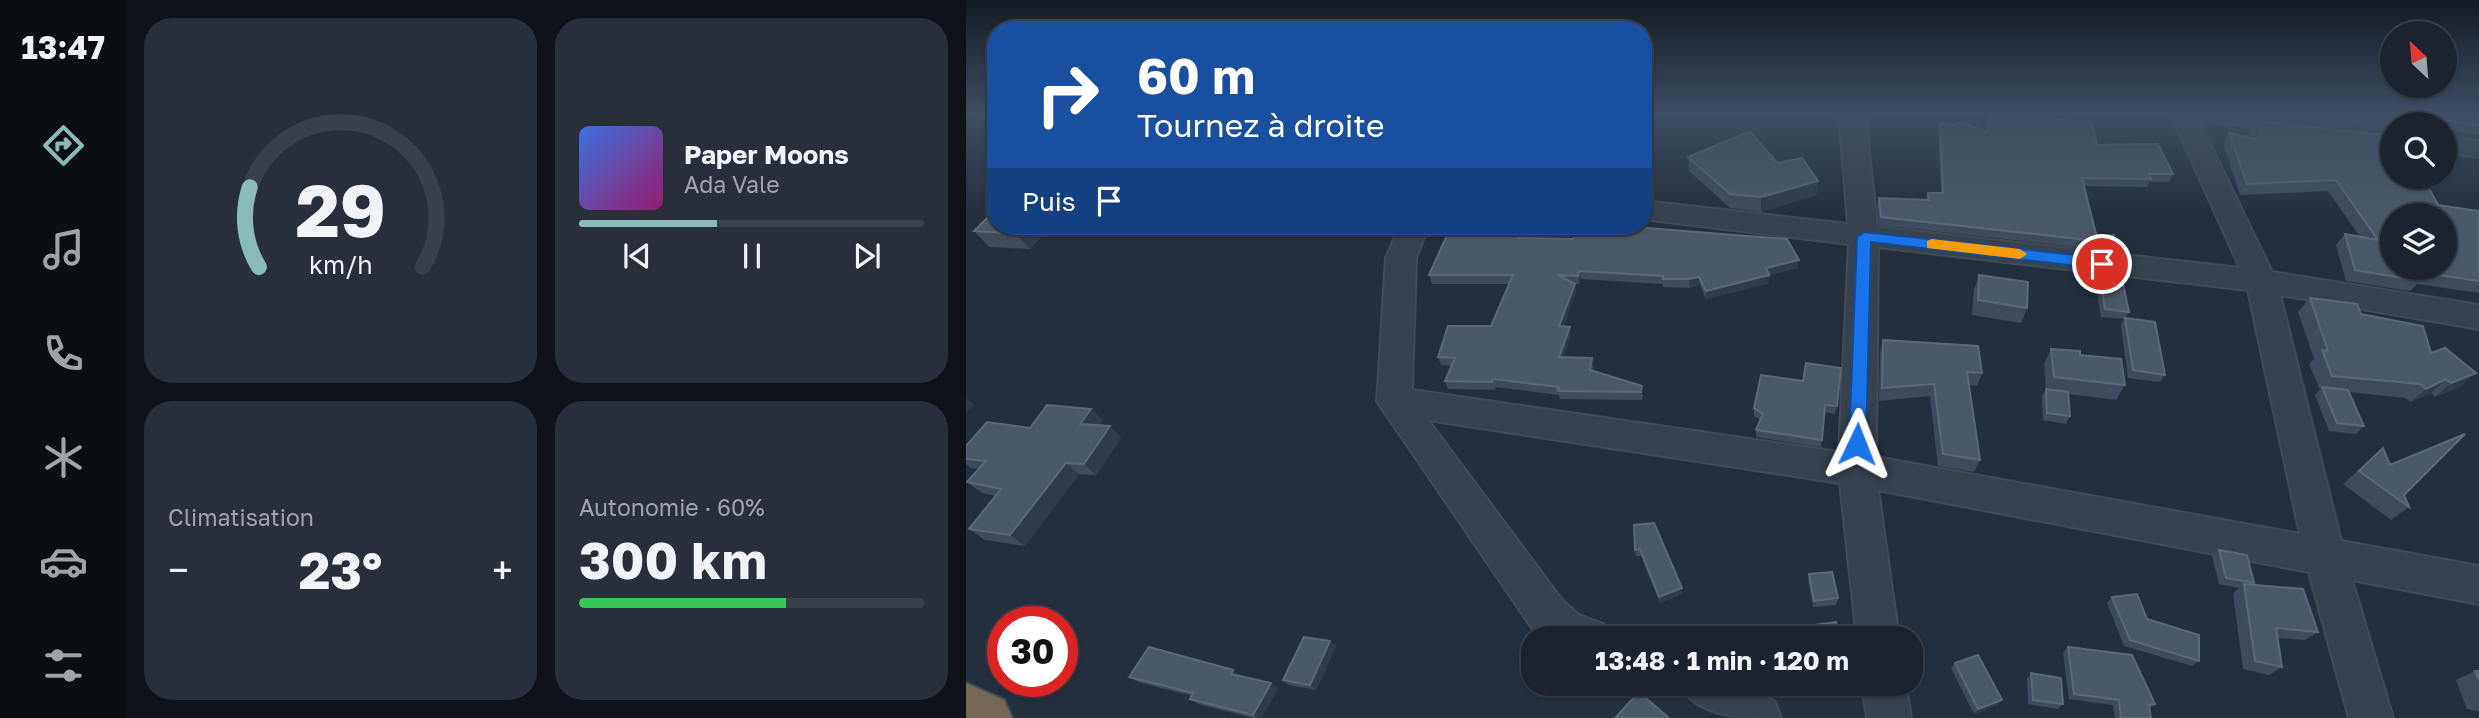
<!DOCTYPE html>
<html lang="fr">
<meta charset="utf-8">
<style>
:root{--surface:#1b232e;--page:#282f3a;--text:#f1f3f6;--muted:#a0a4aa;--line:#39404a;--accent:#8bbbb9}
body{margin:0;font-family:"Golos Text",sans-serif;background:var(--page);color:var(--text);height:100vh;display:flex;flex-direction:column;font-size:26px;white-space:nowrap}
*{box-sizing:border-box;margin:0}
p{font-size:23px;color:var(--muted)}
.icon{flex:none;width:38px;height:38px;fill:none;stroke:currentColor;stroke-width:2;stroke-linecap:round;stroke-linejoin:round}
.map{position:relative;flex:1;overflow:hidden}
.details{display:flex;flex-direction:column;gap:18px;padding:18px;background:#0f1319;width:840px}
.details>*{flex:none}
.banner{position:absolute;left:21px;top:21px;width:665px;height:214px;border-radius:28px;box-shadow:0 2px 5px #0004,0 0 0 2px var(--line);background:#1a4fa0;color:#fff;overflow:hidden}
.needle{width:46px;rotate:334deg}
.tools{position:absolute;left:1414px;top:21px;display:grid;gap:14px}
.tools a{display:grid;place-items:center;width:77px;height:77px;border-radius:50%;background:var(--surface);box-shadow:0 2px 5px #0004,0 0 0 2px var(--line);font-size:35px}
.speed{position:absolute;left:21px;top:606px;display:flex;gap:14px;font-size:35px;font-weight:700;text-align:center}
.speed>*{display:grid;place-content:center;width:91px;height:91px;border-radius:50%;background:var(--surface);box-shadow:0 2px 5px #0004,0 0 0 2px var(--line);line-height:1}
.speed .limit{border:10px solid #d22;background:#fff;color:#111}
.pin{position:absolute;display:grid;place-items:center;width:60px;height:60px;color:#fff;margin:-30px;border:4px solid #fff;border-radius:50%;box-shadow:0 2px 7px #0007}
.me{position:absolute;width:77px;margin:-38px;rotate:2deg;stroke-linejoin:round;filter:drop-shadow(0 0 5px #0008)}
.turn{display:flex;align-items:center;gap:24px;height:147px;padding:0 35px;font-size:32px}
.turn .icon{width:91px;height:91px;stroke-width:2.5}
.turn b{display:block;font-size:49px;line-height:60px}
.then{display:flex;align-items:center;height:66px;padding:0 35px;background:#0003;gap:14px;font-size:26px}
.big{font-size:52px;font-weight:700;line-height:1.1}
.details .tile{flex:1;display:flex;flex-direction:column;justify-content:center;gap:10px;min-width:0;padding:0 24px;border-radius:28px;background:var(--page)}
.details .dial{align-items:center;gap:0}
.dial svg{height:182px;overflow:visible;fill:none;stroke:var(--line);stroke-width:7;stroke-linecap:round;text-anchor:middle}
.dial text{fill:var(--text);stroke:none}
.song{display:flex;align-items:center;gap:21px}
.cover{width:84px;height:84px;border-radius:10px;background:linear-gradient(135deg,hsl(220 70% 55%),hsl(320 70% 35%))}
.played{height:7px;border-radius:4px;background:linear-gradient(90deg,var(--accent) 40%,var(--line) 40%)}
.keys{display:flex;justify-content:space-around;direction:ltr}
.heat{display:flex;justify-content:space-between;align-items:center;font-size:38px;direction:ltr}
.charge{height:10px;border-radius:5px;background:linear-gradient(90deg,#34c759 60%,var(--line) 0)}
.details .tiles{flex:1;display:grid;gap:18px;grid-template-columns:repeat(2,1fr)}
.trip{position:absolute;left:555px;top:626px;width:402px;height:70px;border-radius:28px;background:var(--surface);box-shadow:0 2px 5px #0004,0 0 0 2px var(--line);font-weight:700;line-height:70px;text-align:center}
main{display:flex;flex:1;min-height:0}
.tabs{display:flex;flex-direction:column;width:126px;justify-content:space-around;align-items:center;background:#0b0e12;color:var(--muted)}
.tabs .icon{width:49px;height:49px}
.tabs .selected{color:var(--accent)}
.tabs b{font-size:32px;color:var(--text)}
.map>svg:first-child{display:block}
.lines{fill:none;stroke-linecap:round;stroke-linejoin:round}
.street-casing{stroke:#414a57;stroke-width:4}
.highway-casing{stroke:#434c59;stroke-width:4}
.street{fill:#38414e;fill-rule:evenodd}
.highway{fill:#746855;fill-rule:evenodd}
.wall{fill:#3f4b5c}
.shaded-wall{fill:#2f3b4b}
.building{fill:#4b5868;stroke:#5c6777;stroke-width:2;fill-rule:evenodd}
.route{fill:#1a73e8;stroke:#114b97;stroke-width:2}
.slow{fill:#f59e0b}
</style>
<main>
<nav class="tabs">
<b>13:47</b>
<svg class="icon selected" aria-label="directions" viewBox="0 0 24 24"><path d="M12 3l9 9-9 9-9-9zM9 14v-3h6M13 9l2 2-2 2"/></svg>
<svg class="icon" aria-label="music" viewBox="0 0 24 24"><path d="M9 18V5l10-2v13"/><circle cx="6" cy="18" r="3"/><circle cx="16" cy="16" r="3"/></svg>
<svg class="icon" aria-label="phone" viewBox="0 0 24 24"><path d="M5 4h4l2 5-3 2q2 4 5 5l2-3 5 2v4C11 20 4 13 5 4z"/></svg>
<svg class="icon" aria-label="climate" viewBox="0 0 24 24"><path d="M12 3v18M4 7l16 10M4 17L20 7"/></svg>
<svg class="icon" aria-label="car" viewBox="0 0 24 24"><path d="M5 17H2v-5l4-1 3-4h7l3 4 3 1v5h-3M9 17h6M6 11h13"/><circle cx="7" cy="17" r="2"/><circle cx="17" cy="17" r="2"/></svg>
<svg class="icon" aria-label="filters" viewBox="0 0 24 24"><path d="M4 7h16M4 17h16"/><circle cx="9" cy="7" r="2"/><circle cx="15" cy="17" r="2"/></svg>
</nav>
<section class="details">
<div class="tiles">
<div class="tile dial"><svg viewBox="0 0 100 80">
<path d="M14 69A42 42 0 1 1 86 69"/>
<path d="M14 69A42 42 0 0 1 10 34" stroke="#8bbbb9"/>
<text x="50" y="56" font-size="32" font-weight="700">29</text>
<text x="50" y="72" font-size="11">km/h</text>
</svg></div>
<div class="tile">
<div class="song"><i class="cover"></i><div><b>Paper Moons</b><p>Ada Vale</p></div></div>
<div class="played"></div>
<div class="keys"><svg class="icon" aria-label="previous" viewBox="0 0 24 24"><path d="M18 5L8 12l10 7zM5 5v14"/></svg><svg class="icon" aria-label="pause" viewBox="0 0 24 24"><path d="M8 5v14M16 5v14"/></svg><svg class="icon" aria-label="next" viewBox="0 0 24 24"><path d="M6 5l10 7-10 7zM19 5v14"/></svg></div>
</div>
<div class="tile"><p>Climatisation</p>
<div class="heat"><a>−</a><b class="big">23°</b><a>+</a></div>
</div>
<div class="tile"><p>Autonomie · 60%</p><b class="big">300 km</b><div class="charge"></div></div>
</div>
</section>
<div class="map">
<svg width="1513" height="718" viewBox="0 0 1513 718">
<rect width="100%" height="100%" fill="#242f3e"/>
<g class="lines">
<g class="street-casing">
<path id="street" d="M873 113H899L911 227 1274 268 1204 113H1229L1306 272 1513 305V329L1314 295 1375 541 1513 566V604L1386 580 1427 718H1383L1343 572 912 490 933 639H891L874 483 462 420 596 600 613 615 637 624 643 639H578L566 628 411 401 420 258 434 226H462L450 258 446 390 873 452 883 244 677 219V201L882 224ZM912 247 1282 290 1334 534 910 457Z
M1231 113H1305L1426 129V145L1243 121 1234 118Z
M1479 136 1513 141V157L1479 152Z
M713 684H778L809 702 815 718C777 718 731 718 713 684Z
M896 684H940L945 718H901Z"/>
</g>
<g class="highway-casing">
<path id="highway" d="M0 683 38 700 46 718H0Z"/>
</g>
<use href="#street" class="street"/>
<use href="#highway" class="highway"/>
</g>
<path class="wall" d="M1022 113H1055L1054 117 1131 145 1207 174 1203 182H1183L1181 187 1118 186 1131 238 1149 243 1145 251 913 225 911 206 913 198 960 200 962 193H975L972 131 974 123 1020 132Z
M1369 113H1509L1513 118V135L1479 129V124H1426V129L1373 119Z
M1289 121 1426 177 1472 205 1513 211V293L1451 284 1444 291 1380 281 1370 245 1379 234 1394 237 1362 191 1274 195 1257 144 1263 133 1285 138 1283 132Z
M722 157 811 163 852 181 850 195 795 212 764 208 723 171Z
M485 226H548L545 232 556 234 557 238 832 268 803 275V283L740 299 734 285 724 288 697 287V284L615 279 613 284H608L610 292 597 326 605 335 597 358 628 366 627 371 677 394 676 400 594 399 593 395 530 387 529 390 482 389 479 381 486 366 475 365 472 357 525 326 544 284H466L463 275Z
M83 228 64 249 23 247 8 231Z
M1132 267 1163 312 1159 318 1199 375 1194 382 1162 378 1155 326 1158 319 1135 317 1128 275Z
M1013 275 1061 308 1055 323 1006 315 1008 290Z
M1344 298 1395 314 1465 353 1494 387 1469 397 1465 393 1445 402 1439 398 1383 392 1398 426 1390 434 1363 431 1349 395 1354 390 1343 364 1348 359 1332 312Z
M917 340 1016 373 1011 386 1003 385 1014 460 1008 472 972 466 964 396 913 401 914 353Z
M1085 349 1114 355 1159 385 1150 400 1103 394 1104 416 1100 424 1077 420 1076 396 1080 389 1078 364Z
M795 375 871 406 869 414 858 412 855 447 790 437V430L795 420 788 416V408Z
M125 409 136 420 133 426H144L155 438 130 475 113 474 59 546 19 540 3 529 29 496 16 493 1 482 12 469 5 468 0 464V446L64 428Z
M1417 448 1443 507 1425 520 1377 484Z
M688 523 716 594 694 603 675 556H670L669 550Z
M1253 550 1288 583 1286 584 1352 632 1339 640 1311 638 1316 667 1303 675 1277 669 1267 593 1273 588 1253 584 1246 556Z
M843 574 872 598 870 605 847 607 842 580Z
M1146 597 1233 661 1226 666 1158 646 1141 603Z
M847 625 874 639H847L845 630Z
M364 641 370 646 350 690 323 685 317 680Z
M1102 647 1189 704 1184 708 1185 718H1149L1147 705 1103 699 1097 653Z
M989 663 1032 705 1008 714 985 668Z
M267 670 274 676 305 683 312 689 295 718H287L232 704 224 699 226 696 172 682 163 677Z
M1509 671H1513V711L1501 709 1490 680Z
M1065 673 1097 704 1092 709 1062 704 1061 679Z"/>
<path class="shaded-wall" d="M852 181 850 195 795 212V197Z
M57 226H81L83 228 64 249 50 234Z
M542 226H548L542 240 539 232Z
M833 260 832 268 803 275V283L740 299V291L800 268Z
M613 271 615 279 613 284 612 276Z
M733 277 734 285 724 288 723 279Z
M609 284 610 292 595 334 593 326Z
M604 327 605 335 595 365 593 357Z
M626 358 628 366 626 378 624 370Z
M1510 373 1494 387 1469 397 1485 383Z
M1480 379 1465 393 1445 402 1460 389Z
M0 398 8 405 0 413Z
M125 409 136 420 126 436 114 424Z
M144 426 155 438 130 475 118 464Z
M100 463 113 474 59 546 44 535Z
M716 588V594L694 603 693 597Z
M364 641 370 646 350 690 344 685Z
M267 670 274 675 272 679 265 674Z
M305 683 312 689 295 718H291L287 715Z
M1036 700 1032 705 1008 714 1012 709Z"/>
<path class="building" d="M1023 113H1055L1054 117 1126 122 1131 145 1192 144 1207 174H1183L1185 179 1116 178 1131 238 1148 235 1149 243 915 217 913 198 963 200 962 193H977L974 123 987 125 996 122 1021 132Z
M1390 113H1509L1513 118V126L1451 115 1453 124Z
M1289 121 1426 136V177H1457L1472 205 1513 211V281L1451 272 1454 281 1389 270 1379 234 1412 240 1370 180 1281 184 1263 133 1298 141ZM1426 215H1479V268H1426Z
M784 131 811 163 836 158 852 181 795 197 764 194 722 157Z
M29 210 30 226H57L50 234 8 231Z
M485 226H542L539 232 556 234 553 238 607 239 612 226H655L821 239 833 260 800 268 803 275 740 291 733 277 723 279H697V276L613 271 612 276 592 275 609 284 593 326 604 327 593 357 626 358 624 370 676 386 675 392 592 391 593 387 527 379 526 382 479 381 489 358 472 357 482 326H525L547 275H463Z
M1132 267 1154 269 1163 312 1139 309Z
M1013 275 1062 282 1061 308 1012 300Z
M1344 298 1391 304 1395 314 1457 326 1465 353 1479 348 1510 373 1485 383 1480 379 1460 389 1454 384 1366 376 1356 350 1362 351Z
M1159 318 1189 322 1199 375 1167 370Z
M917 340 1012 346 1016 373 1001 372 1014 460 977 454 968 384 916 388Z
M1085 349 1114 351V355L1155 359 1159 385 1088 377Z
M840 363 875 368 871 406 859 405 856 440 790 430 797 414 788 408 795 375 837 381Z
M1356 387 1382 390 1398 426 1371 423Z
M1080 389 1102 392 1104 416 1081 413Z
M81 405 125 409 114 424 144 426 118 464 100 463 44 535 3 529 35 489 1 482 20 461 0 459V446L21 422 64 428Z
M1499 434 1438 495 1443 507 1393 471 1417 448 1424 465Z
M688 523 716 588 693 597 674 549 669 550 668 525Z
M1253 550 1281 555 1288 583 1260 578Z
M866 572 872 598 848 601 843 574Z
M1278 584 1337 589 1352 632 1310 628 1316 667 1289 661Z
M1171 594 1181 619 1233 635V661L1164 640 1146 597Z
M870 622 874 639H849L847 625Z
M338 637 364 641 344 685 317 680Z
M183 647 267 670 265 674 305 683 287 715 224 699 227 693 163 677Z
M1102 647 1166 655 1189 704 1183 705 1185 718H1155L1153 700 1108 694Z
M1012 655 1036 700 1012 709 989 663Z
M1509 671H1513V680Z
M1065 673 1095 678 1097 704 1067 700Z
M673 692 703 718H649Z"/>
<linearGradient id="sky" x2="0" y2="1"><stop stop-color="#141a22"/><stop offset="0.53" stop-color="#3f4d63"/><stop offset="1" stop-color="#3f4d63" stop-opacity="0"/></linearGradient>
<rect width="1513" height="214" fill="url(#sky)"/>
<path class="route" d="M898 232 1136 258 1143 264 1136 269 905 242 900 444 898 449 891 451 885 449 883 444 891 237Z"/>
<path class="slow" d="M966 239 1054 249 1061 254 1054 259 961 248V241Z"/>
</svg>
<div class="tools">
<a><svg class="needle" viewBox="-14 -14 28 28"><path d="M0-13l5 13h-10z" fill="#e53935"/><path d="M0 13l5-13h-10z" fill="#a0a4aa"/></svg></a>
<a><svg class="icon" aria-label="search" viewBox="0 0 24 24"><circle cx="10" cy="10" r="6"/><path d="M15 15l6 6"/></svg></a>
<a><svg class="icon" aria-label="layers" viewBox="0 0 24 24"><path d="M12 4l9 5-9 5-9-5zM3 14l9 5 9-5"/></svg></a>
</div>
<div class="speed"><div class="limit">30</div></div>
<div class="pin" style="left:1136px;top:264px;background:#d93025"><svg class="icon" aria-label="arrive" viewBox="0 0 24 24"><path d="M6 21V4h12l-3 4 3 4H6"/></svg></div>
<svg class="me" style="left:891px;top:444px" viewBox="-20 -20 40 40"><path d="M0-17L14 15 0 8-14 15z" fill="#1a73e8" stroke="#fff" stroke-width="4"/></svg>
<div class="trip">13:48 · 1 min · 120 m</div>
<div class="banner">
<div class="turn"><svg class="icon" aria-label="right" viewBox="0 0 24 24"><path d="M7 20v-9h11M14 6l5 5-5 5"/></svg><div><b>60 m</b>Tournez à droite</div></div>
<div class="then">Puis<svg class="icon" aria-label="arrive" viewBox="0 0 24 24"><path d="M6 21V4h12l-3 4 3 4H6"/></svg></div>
</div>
</div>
</main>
